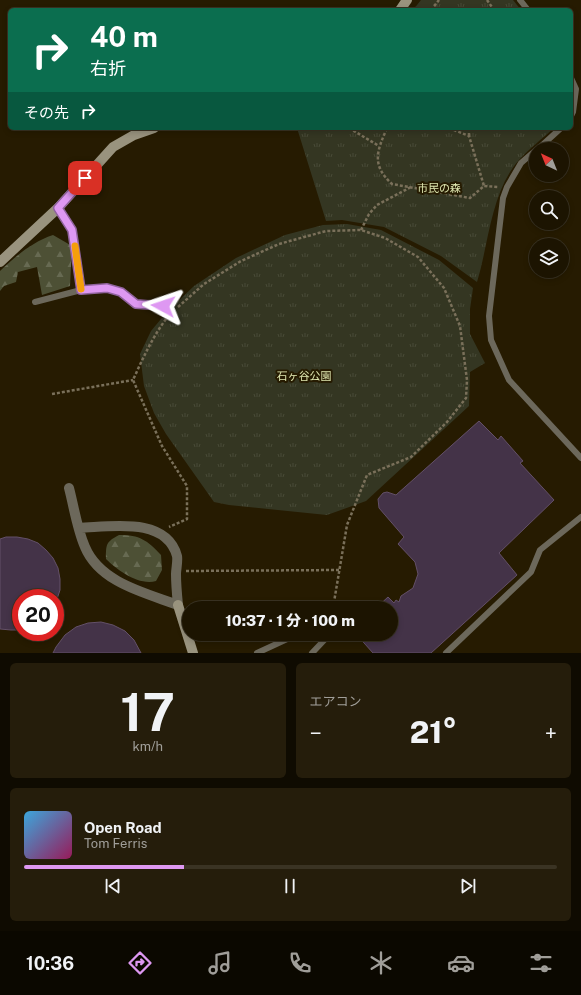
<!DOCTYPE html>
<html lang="ja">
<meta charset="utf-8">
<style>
:root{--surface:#1c1401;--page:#251d0b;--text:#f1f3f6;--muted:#a09e99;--line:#3a3323;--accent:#de98f2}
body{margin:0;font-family:"Public Sans","Noto Sans JP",sans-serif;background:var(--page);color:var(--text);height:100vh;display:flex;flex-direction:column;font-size:15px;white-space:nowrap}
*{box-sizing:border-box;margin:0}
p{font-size:13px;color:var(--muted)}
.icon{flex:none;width:22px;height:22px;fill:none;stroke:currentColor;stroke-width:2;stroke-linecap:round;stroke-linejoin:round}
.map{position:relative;height:653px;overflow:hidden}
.side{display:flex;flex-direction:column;gap:10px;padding:10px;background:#0f0b01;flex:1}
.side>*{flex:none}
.hud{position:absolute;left:8px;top:8px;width:565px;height:122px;border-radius:6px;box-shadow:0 2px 6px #0003,0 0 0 1px var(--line);background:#0b6e4f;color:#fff;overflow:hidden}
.needle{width:26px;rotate:317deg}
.fabs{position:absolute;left:529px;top:142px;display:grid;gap:8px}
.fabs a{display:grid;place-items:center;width:40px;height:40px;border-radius:50%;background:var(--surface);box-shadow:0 2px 6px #0003,0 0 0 1px var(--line);font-size:20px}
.speed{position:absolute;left:12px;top:589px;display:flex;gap:8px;font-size:20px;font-weight:700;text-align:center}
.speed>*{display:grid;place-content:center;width:52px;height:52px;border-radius:50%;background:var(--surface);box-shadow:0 2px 6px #0003,0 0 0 1px var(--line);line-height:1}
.speed .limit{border:6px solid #d22;background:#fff;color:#111}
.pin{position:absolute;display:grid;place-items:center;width:34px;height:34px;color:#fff;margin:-17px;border-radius:8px;box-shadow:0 2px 6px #0006}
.me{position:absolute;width:44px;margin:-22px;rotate:275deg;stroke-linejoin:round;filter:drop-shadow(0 0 3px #0008)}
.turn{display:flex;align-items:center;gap:14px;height:84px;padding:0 16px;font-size:18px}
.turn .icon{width:52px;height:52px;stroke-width:2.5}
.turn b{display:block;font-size:28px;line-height:34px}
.then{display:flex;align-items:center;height:38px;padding:0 16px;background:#0003;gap:8px;font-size:15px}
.big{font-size:30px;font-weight:800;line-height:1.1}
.side .widget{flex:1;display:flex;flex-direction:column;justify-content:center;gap:6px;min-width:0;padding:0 14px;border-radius:6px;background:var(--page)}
.side .dial{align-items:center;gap:0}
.dial b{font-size:52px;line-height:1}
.song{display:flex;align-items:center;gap:12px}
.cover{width:48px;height:48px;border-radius:6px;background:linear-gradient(135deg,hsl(200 70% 55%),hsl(330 70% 35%))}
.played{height:4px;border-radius:2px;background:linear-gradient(90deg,var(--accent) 30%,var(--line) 30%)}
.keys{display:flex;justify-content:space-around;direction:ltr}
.heat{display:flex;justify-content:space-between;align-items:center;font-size:22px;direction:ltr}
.side .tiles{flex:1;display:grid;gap:10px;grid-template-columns:1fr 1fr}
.widget:last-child{grid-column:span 2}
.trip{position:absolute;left:182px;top:601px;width:216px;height:40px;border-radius:20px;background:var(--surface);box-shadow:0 2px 6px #0003,0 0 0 1px var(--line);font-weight:800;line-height:40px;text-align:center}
.tabs{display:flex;height:64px;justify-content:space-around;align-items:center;background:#0b0800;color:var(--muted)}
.tabs .icon{width:28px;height:28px}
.tabs .selected{color:var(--accent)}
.tabs b{font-size:18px;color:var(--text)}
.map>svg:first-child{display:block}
.forest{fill:url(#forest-firs)}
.park{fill:url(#park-tufts)}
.building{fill:#443348;stroke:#635068}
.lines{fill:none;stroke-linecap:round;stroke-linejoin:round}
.path{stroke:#7a705a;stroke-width:2.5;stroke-dasharray:3 2;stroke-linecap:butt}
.lane{stroke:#6c685b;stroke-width:6}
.street{stroke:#6c685b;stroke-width:10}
.secondary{stroke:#99937e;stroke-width:10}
.route-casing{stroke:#90639d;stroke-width:10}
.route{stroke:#de98f2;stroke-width:7}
.slow{stroke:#f59e0b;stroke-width:7}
.labels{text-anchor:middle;stroke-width:4;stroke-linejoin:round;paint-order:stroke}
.park-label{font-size:11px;fill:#dfe7b0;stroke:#261b01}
</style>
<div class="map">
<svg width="581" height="653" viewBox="0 0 581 653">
<defs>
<pattern id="forest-firs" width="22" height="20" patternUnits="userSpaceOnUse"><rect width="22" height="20" fill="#4d5035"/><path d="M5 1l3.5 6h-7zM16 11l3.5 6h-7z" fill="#676a52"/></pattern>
<pattern id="park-tufts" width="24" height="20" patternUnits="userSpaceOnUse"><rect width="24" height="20" fill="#343622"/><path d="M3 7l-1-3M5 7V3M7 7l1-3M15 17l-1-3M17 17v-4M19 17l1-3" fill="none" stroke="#484a37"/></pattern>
</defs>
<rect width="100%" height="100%" fill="#261b01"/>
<path class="forest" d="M53 235 72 246 70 286 42 295 37 267 18 272 16 282 4 286 0 291V271C16 256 32 242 53 235Z
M119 535C140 535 147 540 161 555L162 570 156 581C139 586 117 570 106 559 106 544 106 542 119 535Z"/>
<path class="park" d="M421 0H513L521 10H413Z
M297 128H554C543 138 530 148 520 159 491 190 489 243 477 282L441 256 384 227 342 220 326 221Z
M347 224 381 230 439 260 473 288 470 309V334L485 363 470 372 469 406 366 501 327 515 229 505 214 502 166 434 154 413 144 386 140 354 151 331 166 313 194 286 236 258 285 235 323 225Z"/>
<path class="building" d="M479 421 498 440 501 436 523 461 520 463 554 500 499 553 517 575 431 653H373L356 634H391V608H376L388 597 394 603 396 600 399 602 401 596 413 588 418 574 415 562 398 544 404 537 379 508 378 499 383 493 387 492 396 495Z
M6 537H17L28 539 38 543 46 550 53 558 58 568 60 579V590L55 605V598H21V630H11L0 629V539Z
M101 622 113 625 125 631 134 640 141 653H53L56 647 65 635 76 627 88 623Z"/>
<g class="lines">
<path class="path" d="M487 0 494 10
M431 10 439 0
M349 128 379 146
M387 128C377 151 371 165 392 184L470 198 484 186 498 187
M449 128 469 136 484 186
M469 128V136
M361 230 369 214 377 205 411 187
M178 307 204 284 241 261 279 244 326 231 361 230 385 238 418 257 444 288 460 326 467 380 466 398 447 422 411 457 367 475 347 525 333 608
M166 319C152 338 143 358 133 380L162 446 187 486V519L169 527
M52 394 133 380
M186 571 340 570"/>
<path class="lane" d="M520 0 528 10
M571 78 576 89 573 112 571 116
M538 149 561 128
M536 150 521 163 507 187 503 198 489 316 491 340 509 380 581 458
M81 290 107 288 121 292 137 304 163 306 172 313
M35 302 81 290 72 231 58 208
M257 653 298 634
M312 653 330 634
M446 653 531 572 540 550 581 517"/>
<path class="street" d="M69 488C74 507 77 529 85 547 100 583 146 593 178 605 177 595 176 585 176 574 176 569 178 561 177 556 166 516 110 527 79 528"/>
<path class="secondary" d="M400 10 407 0
M0 262 58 208 113 147 134 135 154 128
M178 605 193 653"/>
</g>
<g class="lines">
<g class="route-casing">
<path id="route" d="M85 178 58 208 72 230 81 290 107 288 121 292 136 304 163 306"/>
</g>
<use href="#route" class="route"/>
<path class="slow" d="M75 246 81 289"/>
</g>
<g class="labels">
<g class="park-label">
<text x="439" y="192">市民の森</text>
<text x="304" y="380">石ヶ谷公園</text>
</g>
</g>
</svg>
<div class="fabs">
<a><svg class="needle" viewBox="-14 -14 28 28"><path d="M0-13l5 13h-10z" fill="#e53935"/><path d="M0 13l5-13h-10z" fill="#a09e99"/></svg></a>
<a><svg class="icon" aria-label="search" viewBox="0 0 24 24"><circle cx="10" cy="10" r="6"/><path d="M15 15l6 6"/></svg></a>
<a><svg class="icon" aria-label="layers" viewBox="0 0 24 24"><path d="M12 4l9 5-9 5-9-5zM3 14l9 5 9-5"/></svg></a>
</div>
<div class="speed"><div class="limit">20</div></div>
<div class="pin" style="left:85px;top:178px;background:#d93025"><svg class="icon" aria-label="arrive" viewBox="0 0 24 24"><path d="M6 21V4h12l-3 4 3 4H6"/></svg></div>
<svg class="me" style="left:163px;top:306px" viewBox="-20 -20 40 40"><path d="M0-17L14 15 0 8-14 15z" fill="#de98f2" stroke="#fff" stroke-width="4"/></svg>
<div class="trip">10:37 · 1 分 · 100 m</div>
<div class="hud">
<div class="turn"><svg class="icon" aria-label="right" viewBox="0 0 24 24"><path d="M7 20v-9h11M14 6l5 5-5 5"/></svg><div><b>40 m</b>右折</div></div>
<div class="then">その先<svg class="icon" aria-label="right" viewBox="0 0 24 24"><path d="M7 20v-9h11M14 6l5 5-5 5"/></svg></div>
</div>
</div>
<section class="side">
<div class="tiles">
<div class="widget dial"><b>17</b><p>km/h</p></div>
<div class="widget"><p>エアコン</p>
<div class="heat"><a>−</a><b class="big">21°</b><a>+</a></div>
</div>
<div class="widget">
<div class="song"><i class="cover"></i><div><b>Open Road</b><p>Tom Ferris</p></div></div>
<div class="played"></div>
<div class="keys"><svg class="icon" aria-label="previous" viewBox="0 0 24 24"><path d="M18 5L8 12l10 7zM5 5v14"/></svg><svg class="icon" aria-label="pause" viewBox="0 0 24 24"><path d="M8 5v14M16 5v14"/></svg><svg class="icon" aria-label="next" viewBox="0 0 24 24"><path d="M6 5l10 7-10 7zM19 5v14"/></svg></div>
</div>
</div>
</section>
<nav class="tabs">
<b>10:36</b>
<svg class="icon selected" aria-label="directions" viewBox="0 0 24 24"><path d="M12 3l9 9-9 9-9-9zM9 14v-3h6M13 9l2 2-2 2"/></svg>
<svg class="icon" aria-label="music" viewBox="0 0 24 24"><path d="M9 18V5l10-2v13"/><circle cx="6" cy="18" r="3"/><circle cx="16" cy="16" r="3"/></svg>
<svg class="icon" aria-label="phone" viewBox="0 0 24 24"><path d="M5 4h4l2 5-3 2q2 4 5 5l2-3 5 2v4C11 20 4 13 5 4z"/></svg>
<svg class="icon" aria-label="climate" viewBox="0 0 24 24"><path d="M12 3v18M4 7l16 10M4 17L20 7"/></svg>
<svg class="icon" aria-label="car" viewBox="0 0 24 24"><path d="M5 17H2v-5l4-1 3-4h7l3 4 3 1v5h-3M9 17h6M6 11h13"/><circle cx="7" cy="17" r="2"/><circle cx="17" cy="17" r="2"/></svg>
<svg class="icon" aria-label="filters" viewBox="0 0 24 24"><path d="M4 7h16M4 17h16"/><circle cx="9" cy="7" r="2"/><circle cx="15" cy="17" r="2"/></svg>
</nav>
